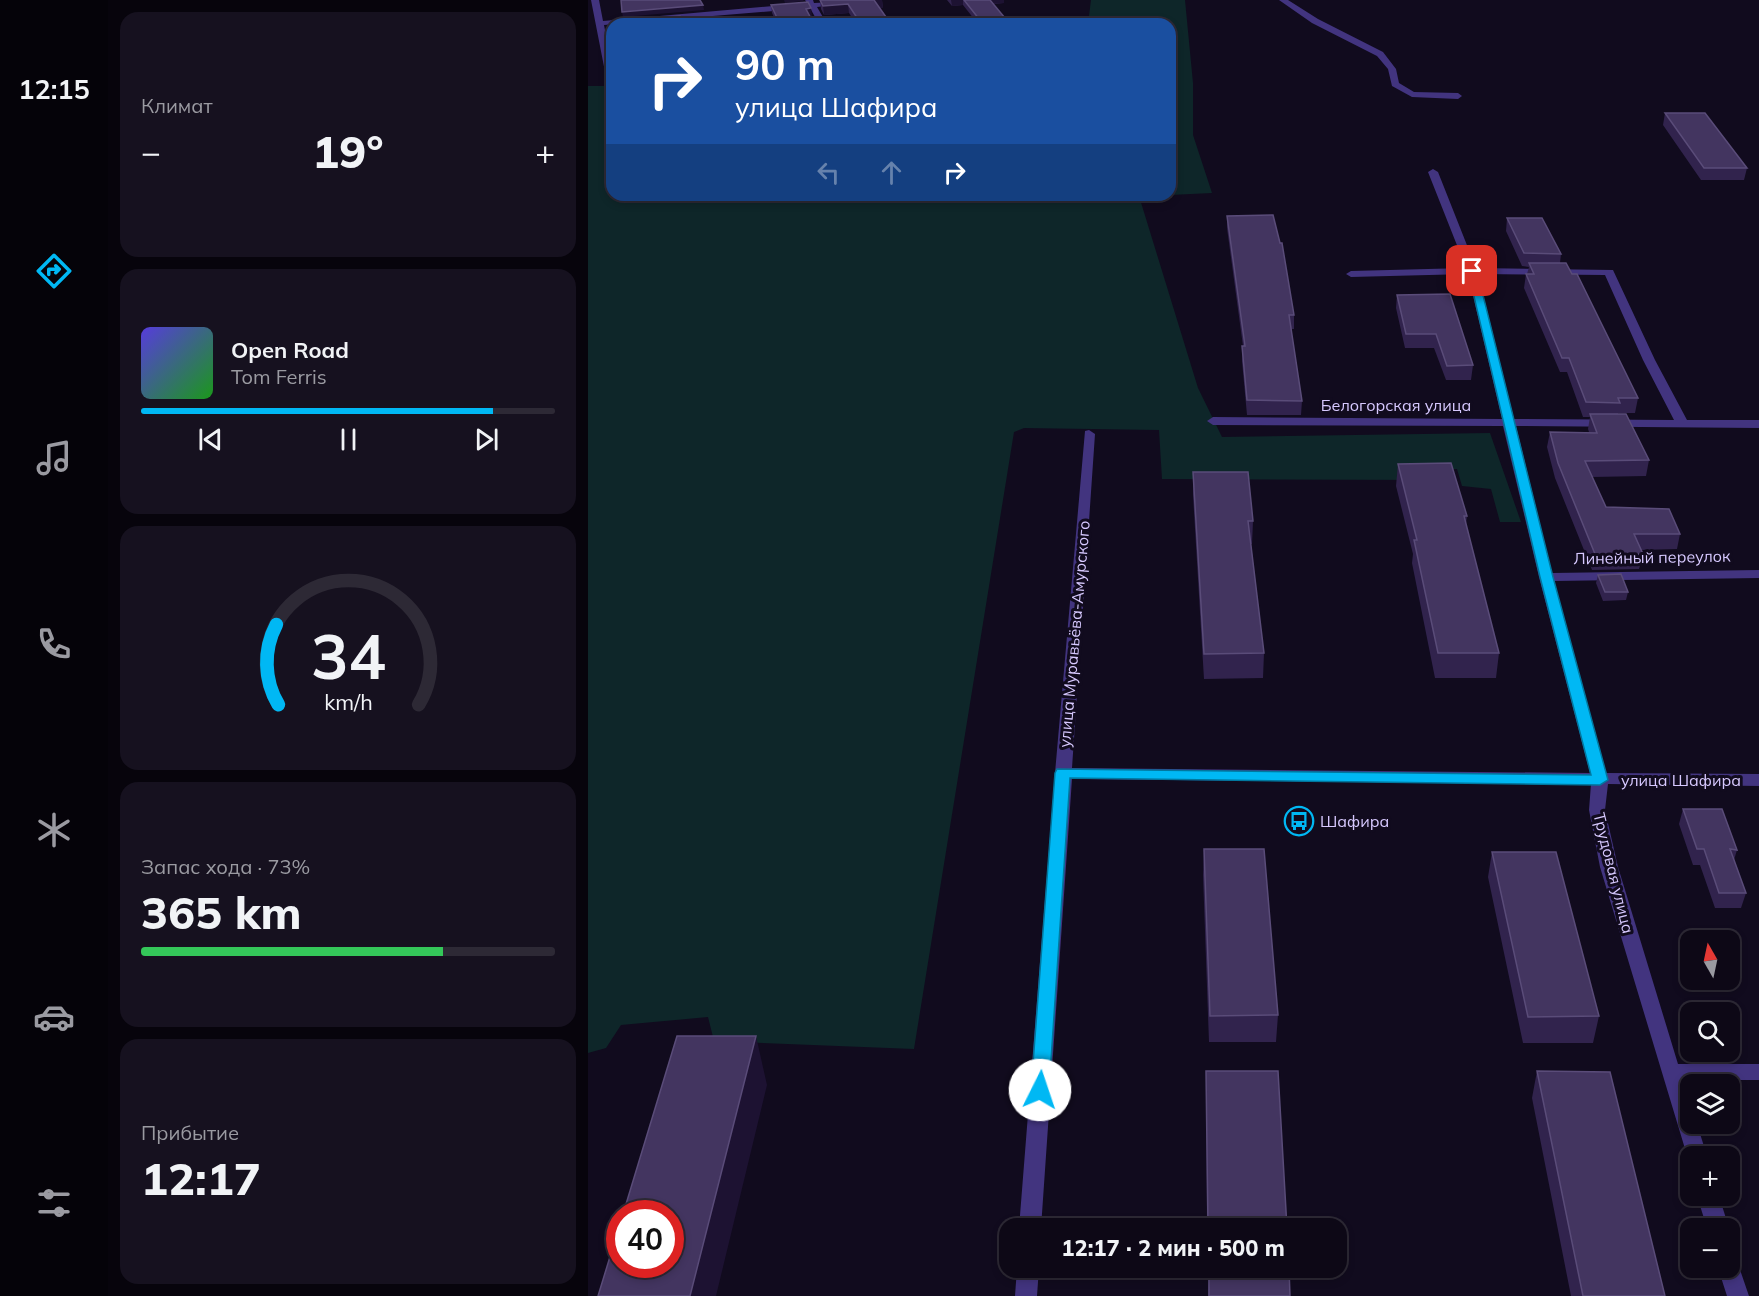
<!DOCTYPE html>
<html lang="ru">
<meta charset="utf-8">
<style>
:root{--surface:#0d0816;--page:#16111f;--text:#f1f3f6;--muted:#9a9aa1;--line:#2d2935;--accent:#00b8f4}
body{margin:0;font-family:Mulish,sans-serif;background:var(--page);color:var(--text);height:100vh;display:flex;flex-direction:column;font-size:22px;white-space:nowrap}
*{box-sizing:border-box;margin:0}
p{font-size:20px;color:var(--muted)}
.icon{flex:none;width:33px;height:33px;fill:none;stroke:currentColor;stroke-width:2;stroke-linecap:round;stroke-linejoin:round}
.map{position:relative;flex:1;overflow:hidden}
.side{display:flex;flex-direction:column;gap:12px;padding:12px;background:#07040c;width:480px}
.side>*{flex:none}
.banner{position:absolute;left:18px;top:18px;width:570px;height:183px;border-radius:18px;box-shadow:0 3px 9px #0003,0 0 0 2px var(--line);background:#1a4fa0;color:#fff;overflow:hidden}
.needle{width:39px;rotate:351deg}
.fabs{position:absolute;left:1092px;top:930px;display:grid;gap:12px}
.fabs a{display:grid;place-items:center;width:60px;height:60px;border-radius:12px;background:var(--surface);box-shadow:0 3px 9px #0003,0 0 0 2px var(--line);font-size:30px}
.speed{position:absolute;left:18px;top:1200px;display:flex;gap:12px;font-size:30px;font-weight:700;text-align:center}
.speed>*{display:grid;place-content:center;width:78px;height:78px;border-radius:50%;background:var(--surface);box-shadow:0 3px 9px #0003,0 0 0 2px var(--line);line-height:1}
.speed .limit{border:9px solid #d22;background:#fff;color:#111}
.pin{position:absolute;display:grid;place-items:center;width:51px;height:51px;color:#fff;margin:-26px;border-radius:12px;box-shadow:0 3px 9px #0006}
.me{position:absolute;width:66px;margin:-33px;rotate:4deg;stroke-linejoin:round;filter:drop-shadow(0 0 4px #0008)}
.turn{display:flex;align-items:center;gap:21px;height:126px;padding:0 30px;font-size:27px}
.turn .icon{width:78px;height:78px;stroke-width:2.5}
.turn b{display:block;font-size:42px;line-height:51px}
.lanes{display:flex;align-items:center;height:57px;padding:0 30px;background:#0003;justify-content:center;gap:30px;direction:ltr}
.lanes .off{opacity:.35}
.big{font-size:45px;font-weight:800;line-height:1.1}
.side .card{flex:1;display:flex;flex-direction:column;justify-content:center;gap:9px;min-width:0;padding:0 21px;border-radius:18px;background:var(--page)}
.side .dial{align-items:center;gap:0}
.dial svg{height:156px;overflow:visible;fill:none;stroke:var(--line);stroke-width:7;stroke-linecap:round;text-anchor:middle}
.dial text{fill:var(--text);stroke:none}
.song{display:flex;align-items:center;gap:18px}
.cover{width:72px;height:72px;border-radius:9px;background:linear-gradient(135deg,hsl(250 70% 55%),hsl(120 70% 35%))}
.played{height:6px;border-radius:3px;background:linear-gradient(90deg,var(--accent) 85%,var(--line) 85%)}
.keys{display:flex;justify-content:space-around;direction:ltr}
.heat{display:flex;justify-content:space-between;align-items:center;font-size:33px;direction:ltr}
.charge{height:9px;border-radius:4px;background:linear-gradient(90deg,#34c759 73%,var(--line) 0)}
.trip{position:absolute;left:411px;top:1218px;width:348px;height:60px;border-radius:18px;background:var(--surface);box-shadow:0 3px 9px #0003,0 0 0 2px var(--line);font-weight:800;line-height:60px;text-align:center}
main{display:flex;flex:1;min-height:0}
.dock{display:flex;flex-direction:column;width:108px;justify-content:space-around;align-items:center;background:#050309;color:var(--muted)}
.dock .icon{width:42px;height:42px}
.dock .active{color:var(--accent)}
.dock b{font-size:27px;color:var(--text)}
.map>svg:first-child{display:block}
.green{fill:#0e2629}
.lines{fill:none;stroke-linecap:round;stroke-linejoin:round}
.minor{fill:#42347f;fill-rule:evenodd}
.wall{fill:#31234d}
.shaded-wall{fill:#1d1232}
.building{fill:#433560;stroke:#5a4c79;stroke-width:1.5}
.route{fill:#00b8f4;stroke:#00789f;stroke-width:1.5}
.labels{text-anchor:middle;stroke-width:6;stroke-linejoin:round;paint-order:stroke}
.street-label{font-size:16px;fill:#d7c9ff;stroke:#110b1e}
.poi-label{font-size:16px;fill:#d7c9ff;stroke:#110b1e;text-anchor:start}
</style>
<main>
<nav class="dock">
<b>12:15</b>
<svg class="icon active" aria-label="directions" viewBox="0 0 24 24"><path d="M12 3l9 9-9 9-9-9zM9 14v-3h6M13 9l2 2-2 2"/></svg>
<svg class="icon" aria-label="music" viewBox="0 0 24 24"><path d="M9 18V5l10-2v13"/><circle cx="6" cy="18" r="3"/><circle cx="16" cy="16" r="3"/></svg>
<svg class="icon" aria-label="phone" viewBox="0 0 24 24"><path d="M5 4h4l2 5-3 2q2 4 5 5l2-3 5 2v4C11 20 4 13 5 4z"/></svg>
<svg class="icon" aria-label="climate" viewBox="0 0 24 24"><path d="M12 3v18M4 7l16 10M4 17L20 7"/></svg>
<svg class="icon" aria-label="car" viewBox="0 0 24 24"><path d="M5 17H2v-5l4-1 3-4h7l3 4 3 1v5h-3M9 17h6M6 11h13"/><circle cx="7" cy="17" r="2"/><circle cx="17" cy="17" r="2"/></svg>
<svg class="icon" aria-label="filters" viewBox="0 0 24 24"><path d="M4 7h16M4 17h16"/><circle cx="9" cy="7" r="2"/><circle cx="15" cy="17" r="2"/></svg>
</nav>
<section class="side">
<div class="card"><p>Климат</p>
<div class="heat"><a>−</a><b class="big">19°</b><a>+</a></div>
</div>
<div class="card">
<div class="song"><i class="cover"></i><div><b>Open Road</b><p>Tom Ferris</p></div></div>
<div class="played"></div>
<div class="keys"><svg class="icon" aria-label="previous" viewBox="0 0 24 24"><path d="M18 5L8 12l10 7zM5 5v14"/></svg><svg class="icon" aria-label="pause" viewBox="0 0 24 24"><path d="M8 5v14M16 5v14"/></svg><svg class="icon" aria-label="next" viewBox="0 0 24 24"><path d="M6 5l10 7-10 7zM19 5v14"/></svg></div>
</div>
<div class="card dial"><svg viewBox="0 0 100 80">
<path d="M14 69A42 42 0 1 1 86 69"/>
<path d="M14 69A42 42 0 0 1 13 28" stroke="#00b8f4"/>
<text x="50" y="56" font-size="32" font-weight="700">34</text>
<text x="50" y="72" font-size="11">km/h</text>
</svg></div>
<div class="card"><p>Запас хода · 73%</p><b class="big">365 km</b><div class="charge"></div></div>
<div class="card"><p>Прибытие</p><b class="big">12:17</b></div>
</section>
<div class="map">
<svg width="1171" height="1296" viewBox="0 0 1171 1296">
<rect width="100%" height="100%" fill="#110b1e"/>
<path class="green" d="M503 0H597L605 83V135L624 193 582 195V24H500Z
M0 86H24V195H572L551 196 610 388 634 437 902 433 933 522H912L903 489 874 486 869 469 850 470 852 480 574 479 571 430 436 428 426 432 326 1049 126 1041 120 1017 33 1025 18 1048 0 1053Z"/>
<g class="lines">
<path class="minor" d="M3 0H11L15 21 219 3 217 0H225L226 3 289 0 229 7 239 24H231L222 8 16 25 24 66 23 84 19 82Z
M691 0H700L730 19 795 52 808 69 811 83 826 92 870 93 874 96 870 99 824 97 804 86 800 69 789 56 724 23Z
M845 169 850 172 888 268 1025 270 1067 360 1099 420H1171V428L928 426 964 573 1171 570V578L966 581 1018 773 1171 774V786L1020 784 1017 810 1030 867 1090 1064H1171V1080H1095L1102 1104V1124H1109L1119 1156H1102V1163L1101 1162 1012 867 1001 810 1003 784 484 779 453 1228H431L467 773 497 431 501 430 507 434 484 768 1002 773 951 577 915 426 625 425 619 421 625 417 914 419 880 274 763 277 758 274 763 271 878 268 840 172ZM890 274 1017 275 1055 360 1086 420 926 419Z
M1109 1196H1131L1141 1228H1119Z
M1142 1258 1149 1261 1161 1296H1139L1130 1268H1142Z
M429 1268H451L449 1296H427Z"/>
</g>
<path class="wall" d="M227 0H294L295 8H292L303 24H268L261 13 236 15 233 9 232 0Z
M359 0H416V3L405 4 422 24H390L375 5 364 6Z
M183 5 224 16 222 17 226 24H189L184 13Z
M1077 113 1159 168 1156 180H1113L1075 125Z
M639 216 706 315V329H703L714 401 713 415H659L654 361 655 346 639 228Z
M919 218 973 254 972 263 1050 398 1047 413H1030V414L1061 460 1058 476 1004 477 1018 507 1092 534 1089 549 1053 550 1055 554 1051 569 1004 570 967 478 959 447 962 432H1001L1000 429 1002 417H995L979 372H972L936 288 938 274H939L941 267 934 266 918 231Z
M809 295 885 365 883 380H858L846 348H817L808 308Z
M810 464 879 516 878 524 911 653 908 678H847L824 563 825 554 808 486Z
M605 472 665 521 664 544H663L676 653 675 678 616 679 605 495Z
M1010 575 1040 592 1038 600 1015 601 1008 583Z
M1095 809 1149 850 1146 860 1158 893 1153 908H1127L1112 865H1105L1091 824Z
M616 849 690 1015 688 1042H621L615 875Z
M904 852 1011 1016 1005 1043H935L900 877Z
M618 1071 699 1228H619Z
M949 1071 1077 1296H983L944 1098Z
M620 1268H701L702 1296H620Z"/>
<path class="shaded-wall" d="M196 0H216L215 1 197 3Z
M286 0H294L295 8 287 9Z
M363 0H375V5L364 6Z
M400 0H416V3L400 4Z
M260 4 261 13 236 15 235 6Z
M115 5 116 10 35 17 34 12Z
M223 8 224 16 219 17 218 9Z
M168 1036 179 1085 128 1296H102Z"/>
<path class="building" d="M33 0H112L115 5 34 12Z
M232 0H286L303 24H273L260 4 235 6Z
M376 0H402L422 24H395Z
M220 2 223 8 218 9 226 24H192L183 5Z
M92 16 93 23 78 24H38L37 20Z
M1077 113H1117L1159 168H1116Z
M685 215 692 243H694L706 315H701L714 401 659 400 654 346H657L639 216Z
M919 218H954L973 254 936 253Z
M941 263H978L984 274H989L1050 398H1030L1032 403 998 402 981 358H974L938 274H946Z
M862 294 885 365 859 366 848 334H818L809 295Z
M1002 414H1038L1061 460 997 461 1018 507 1081 509 1092 534H1046L1055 554H1007L970 463 962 432 1009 433Z
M863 463 879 516H876L911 653H850L826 540H829L810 464Z
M605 472H660L665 521H660L676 653 616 654Z
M1033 574 1040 592H1017L1010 575Z
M1095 809H1134L1149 850 1142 849 1158 893H1131L1116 849H1109Z
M616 849H676L690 1015 622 1016Z
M904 852H968L1011 1016 940 1017Z
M89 1036H168L102 1296H10L32 1224V1264H82V1214H35Z
M618 1071H690L699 1228H620Z
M949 1071 1022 1072 1077 1296H995Z
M621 1268H701L702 1296H621Z"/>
<path class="route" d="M884 268 889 271 965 577 1020 780 1012 785 482 778 461 1090 459 1095 452 1097 446 1095 443 1090 467 773 469 769 1003 775 952 577 880 271Z"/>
<defs>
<g id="bus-ring" transform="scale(1.5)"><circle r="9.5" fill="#110b1e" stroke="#00b8f4" stroke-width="1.5"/><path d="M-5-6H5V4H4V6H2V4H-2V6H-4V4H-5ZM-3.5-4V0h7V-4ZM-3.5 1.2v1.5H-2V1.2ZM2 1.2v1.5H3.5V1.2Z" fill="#00b8f4"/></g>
</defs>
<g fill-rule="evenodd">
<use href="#bus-ring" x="711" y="821"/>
</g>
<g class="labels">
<g class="street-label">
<text x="808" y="411">Белогорская улица</text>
<text transform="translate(1064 557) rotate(-1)" y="6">Линейный переулок</text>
<text transform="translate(486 634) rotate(-85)" y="6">улица Муравьёва-Амурского</text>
<text x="1093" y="786">улица Шафира</text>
<text transform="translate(1026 873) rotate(76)" y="6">Трудовая улица</text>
</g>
<g class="poi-label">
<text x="732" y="827">Шафира</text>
</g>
</g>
</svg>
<div class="fabs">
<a><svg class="needle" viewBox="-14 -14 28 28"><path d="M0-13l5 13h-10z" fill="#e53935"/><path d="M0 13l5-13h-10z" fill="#9a9aa1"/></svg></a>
<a><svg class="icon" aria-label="search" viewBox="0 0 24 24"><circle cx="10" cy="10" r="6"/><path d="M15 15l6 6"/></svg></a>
<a><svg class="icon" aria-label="layers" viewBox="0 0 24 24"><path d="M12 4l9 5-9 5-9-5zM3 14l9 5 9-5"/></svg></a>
<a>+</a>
<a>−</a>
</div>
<div class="speed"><div class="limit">40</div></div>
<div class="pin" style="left:884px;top:271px;background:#d93025"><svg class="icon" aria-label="arrive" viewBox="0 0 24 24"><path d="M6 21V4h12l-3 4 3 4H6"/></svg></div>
<svg class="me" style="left:452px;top:1090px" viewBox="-20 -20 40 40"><circle r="19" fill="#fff"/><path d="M0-13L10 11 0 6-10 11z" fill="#00b8f4"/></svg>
<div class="trip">12:17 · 2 мин · 500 m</div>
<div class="banner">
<div class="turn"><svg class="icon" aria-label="right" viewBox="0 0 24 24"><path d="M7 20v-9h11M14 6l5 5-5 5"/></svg><div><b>90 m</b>улица Шафира</div></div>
<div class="lanes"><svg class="icon off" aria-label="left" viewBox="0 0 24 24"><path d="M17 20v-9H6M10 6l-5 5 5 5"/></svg><svg class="icon off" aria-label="ahead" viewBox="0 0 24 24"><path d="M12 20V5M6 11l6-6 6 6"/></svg><svg class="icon" aria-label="right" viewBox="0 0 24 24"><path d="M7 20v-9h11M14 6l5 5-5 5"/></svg></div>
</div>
</div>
</main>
